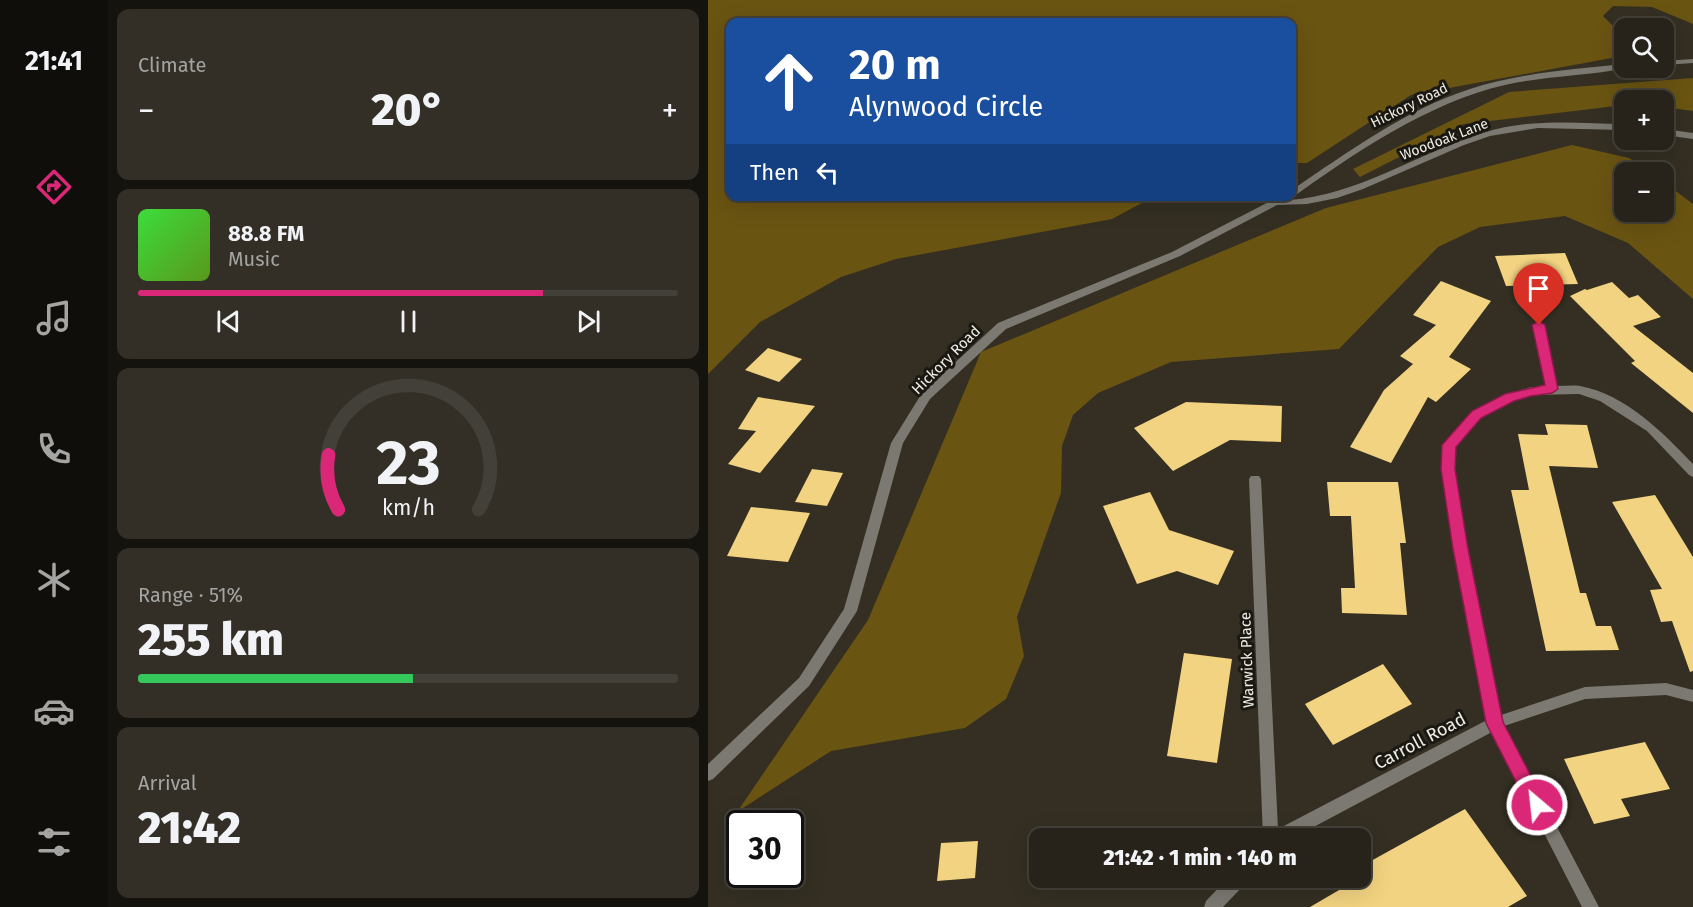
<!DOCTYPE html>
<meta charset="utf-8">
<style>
:root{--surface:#27231a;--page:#332f27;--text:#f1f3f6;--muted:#a4a4a2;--line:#434039;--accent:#db2777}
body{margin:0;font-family:"Fira Sans",sans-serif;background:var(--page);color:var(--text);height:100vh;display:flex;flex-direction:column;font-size:22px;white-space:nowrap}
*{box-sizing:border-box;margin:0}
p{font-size:20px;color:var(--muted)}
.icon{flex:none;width:33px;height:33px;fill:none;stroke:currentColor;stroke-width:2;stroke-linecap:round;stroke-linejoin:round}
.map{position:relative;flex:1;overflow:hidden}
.panel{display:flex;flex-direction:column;gap:9px;padding:9px;background:#15130e;width:600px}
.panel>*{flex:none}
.banner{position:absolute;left:18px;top:18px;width:570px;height:183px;border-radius:12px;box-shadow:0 6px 24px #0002,0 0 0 2px var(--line);background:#1a4fa0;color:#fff;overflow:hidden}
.fabs{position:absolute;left:906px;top:18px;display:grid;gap:12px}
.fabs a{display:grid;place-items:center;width:60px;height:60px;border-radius:12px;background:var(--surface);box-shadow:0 6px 24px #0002,0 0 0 2px var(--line);font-size:30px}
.speed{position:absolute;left:18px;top:810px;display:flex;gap:12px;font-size:30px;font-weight:700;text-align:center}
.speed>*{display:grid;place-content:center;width:78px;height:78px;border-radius:50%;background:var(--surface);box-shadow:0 6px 24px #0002,0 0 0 2px var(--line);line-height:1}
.speed .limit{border:3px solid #111;border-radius:9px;background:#fff;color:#111}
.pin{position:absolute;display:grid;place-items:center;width:51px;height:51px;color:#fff;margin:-62px -26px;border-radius:50% 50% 50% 0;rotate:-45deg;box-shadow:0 0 6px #0007}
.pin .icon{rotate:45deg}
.me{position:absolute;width:66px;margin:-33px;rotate:332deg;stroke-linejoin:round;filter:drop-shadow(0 0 4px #0008)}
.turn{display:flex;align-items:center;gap:21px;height:126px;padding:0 24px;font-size:27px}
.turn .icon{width:78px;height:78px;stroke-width:2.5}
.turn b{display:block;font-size:42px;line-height:51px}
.then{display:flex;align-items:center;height:57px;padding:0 24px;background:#0003;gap:12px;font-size:22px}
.big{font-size:45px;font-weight:800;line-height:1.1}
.panel .widget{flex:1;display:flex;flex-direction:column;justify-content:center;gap:9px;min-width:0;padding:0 21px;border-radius:12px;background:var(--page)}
.panel .dial{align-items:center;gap:0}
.dial svg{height:156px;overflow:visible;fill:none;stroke:var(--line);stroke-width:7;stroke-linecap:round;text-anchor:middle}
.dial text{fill:var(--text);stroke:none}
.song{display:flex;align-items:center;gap:18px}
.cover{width:72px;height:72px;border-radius:9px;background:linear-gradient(135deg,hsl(120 70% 55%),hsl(90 70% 35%))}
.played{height:6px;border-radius:3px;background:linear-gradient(90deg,var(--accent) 75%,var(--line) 75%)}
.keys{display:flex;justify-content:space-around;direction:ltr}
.heat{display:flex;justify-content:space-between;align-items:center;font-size:33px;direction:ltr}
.charge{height:9px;border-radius:4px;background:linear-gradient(90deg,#34c759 51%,var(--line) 0)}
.trip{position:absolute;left:321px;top:828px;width:342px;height:60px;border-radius:12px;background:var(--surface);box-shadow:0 6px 24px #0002,0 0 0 2px var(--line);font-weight:800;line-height:60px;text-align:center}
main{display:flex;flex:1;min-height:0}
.dock{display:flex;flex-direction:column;width:108px;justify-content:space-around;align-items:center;background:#100e0a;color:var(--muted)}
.dock .icon{width:42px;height:42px}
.dock .active{color:var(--accent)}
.dock b{font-size:27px;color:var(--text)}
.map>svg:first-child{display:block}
.forest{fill:#6a5412}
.building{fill:#f2d381}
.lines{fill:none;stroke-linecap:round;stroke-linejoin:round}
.minor{fill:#7b7972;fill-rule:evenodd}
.route{fill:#db2777;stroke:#8e194d;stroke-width:1.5}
.labels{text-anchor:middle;stroke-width:6;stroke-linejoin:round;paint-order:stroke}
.far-street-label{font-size:14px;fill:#efece4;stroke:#1a1812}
.street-label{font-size:15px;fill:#efece4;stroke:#1a1812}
.near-street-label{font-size:18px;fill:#efece4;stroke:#1a1812}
</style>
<main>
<nav class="dock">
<b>21:41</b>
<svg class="icon active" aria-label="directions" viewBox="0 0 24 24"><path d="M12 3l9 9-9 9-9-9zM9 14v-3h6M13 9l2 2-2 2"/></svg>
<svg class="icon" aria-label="music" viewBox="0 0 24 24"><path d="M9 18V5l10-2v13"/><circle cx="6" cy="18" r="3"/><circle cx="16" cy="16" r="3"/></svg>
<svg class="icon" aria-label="phone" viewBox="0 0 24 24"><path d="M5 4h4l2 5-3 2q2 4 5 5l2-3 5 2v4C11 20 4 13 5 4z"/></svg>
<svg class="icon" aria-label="climate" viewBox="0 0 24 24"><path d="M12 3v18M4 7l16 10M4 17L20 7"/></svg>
<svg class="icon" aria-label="car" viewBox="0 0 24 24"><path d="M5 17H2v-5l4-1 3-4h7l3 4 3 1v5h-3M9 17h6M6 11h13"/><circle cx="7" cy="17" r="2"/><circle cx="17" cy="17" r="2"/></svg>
<svg class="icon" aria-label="filters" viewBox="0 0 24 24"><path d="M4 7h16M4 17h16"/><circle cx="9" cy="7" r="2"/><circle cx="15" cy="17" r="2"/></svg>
</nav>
<section class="panel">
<div class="widget"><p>Climate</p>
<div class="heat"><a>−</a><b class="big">20°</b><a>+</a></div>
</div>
<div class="widget">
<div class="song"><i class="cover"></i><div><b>88.8 FM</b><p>Music</p></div></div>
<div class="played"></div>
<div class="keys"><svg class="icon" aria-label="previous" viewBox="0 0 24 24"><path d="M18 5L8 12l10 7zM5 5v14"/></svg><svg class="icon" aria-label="pause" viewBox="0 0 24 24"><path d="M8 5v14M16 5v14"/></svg><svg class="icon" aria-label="next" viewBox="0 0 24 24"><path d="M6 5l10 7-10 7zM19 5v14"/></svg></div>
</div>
<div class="widget dial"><svg viewBox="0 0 100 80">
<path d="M14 69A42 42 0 1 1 86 69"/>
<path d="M14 69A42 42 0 0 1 9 41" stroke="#db2777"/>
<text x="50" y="56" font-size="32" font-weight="700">23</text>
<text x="50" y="72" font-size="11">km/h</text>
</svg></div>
<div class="widget"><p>Range · 51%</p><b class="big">255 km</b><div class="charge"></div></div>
<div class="widget"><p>Arrival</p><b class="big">21:42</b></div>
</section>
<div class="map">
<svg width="985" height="907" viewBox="0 0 985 907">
<rect width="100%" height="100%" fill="#342f22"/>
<path class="forest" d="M0 0H985V24L944 7 905 6 895 16 908 29 916 34V50L909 57 703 95 599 163H584V22H22V196L445 197 404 219 188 259 133 277 52 322 0 374Z
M985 78V111L956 107V100H916V105L756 124 652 177 645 169 801 92Z
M864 145 921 158 942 172H916V212H956V182L985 204V299L920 243 857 216 772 227 730 247 631 349 463 362 390 393 365 415 354 446 353 493 309 617 316 656 298 699 257 728 123 751 29 812 160 620 273 352 618 208Z"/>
<path class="building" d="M857 253 870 284 798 286 787 256Z
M733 281 783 301 741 357 763 369 728 402 720 397 683 463 642 447 676 390 705 364 692 356 728 325 705 315Z
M904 282 921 298 930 295 953 317 925 326 985 373V413L923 363 927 361 862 296 877 289 879 290Z
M60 348 94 359 71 382 37 370Z
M50 397 107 406 52 473 20 464 48 431 30 429Z
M478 402 574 406 573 442 522 440 465 471 426 428Z
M837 424 879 425 890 468 841 466 872 593H878L888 626H903L911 650 838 651 803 490H821L810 434 840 435Z
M104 469 135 473 119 506 87 502Z
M619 482H690L698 543H692L699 615 634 613 633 588H647L643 516H622Z
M442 492 461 530 526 551 510 585 469 571 429 584 395 506Z
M947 495 985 557V671L982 672 964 621 953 622 942 590 954 589 904 502Z
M43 507 102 513 80 562 19 556Z
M476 653 524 659 509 763 459 756Z
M675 664 704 704 625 745 597 704Z
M937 742 962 789 913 799 922 816 886 824 856 759Z
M757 809 819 896 800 907H602L638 886 632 878H652V867Z
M270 841 267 878 229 881 233 843Z"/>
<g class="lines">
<path class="minor" d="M985 59V63L956 65V61Z
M916 64V68H919C879 76 837 76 797 85 721 102 643 155 581 200 651 195 709 153 775 133 820 118 869 123 916 124V130L830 128 782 136 756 145 655 189 629 198 599 204 569 205 472 256 298 329 222 399 195 443 149 611 101 686 5 779 0 781V764L91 678 136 609 183 443 214 393 290 323 464 252 572 196H584V190C640 152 697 110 762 89 812 73 865 69 916 64Z
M956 129 985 133V139L956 135Z
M831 321 836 325 849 386C857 386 865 385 872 386 919 395 954 432 985 464V477L981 475 939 431 892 401 871 394 823 395 805 401 772 417 747 446 746 469 759 549 793 715 877 687 958 683 985 690V702L958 695 877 699 796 726 891 907H874L784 732 585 838H555L541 479 543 476H551L553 479 570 829 779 720 747 549 734 469 735 445 764 411 797 395 823 387H838L826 325Z
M520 878H539L537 884 515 907H496L498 901Z"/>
</g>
<path class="route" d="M831 321 837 325 850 389 844 393 823 396 806 401 773 418 748 447 747 469 760 549 795 722 838 805 836 811 829 813 823 811 778 723 745 549 733 469 734 445 764 411 797 394 837 385 824 325Z"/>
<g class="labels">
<g class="far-street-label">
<text transform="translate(701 105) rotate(-26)" y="5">Hickory Road</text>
<text transform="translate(736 139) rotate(-21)" y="5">Woodoak Lane</text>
</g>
<g class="street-label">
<text transform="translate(238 360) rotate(-45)" y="5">Hickory Road</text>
<text transform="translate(539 660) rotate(-92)" y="5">Warwick Place</text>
</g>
<g class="near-street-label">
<text transform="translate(712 741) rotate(-28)" y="6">Carroll Road</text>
</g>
</g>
</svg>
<div class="fabs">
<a><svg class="icon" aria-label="search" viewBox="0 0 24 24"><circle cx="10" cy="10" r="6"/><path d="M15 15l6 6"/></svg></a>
<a>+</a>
<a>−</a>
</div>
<div class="speed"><div class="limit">30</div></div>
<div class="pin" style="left:831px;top:325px;background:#d93025"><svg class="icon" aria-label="arrive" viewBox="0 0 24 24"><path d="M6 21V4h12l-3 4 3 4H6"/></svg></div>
<svg class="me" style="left:829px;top:805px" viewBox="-20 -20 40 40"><circle r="17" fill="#db2777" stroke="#fff" stroke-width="3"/><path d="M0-11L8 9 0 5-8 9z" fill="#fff"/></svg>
<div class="trip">21:42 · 1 min · 140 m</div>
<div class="banner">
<div class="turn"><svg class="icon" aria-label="ahead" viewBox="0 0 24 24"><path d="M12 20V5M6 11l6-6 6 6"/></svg><div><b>20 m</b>Alynwood Circle</div></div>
<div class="then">Then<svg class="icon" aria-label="left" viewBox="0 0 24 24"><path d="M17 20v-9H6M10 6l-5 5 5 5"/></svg></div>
</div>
</div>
</main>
